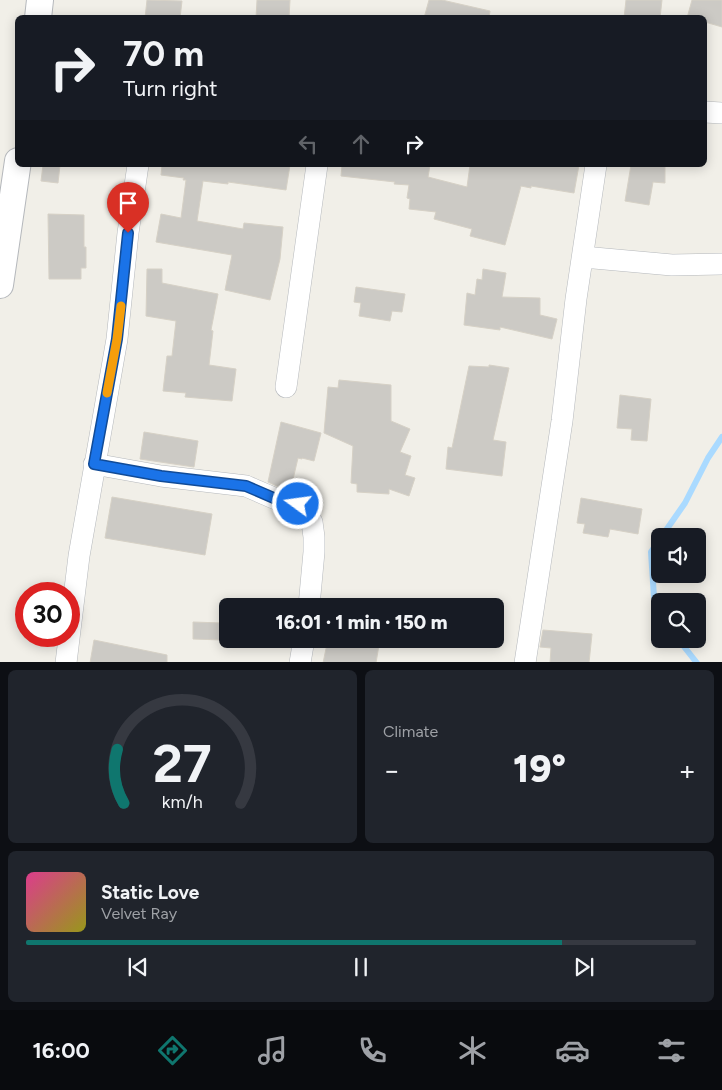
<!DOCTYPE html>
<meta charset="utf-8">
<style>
:root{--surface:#171b24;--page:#20242c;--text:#f1f3f6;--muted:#9ea1a6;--line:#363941;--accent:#0f766e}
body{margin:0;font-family:Figtree,sans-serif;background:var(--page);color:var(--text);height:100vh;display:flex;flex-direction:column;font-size:19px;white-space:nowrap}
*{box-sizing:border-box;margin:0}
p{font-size:16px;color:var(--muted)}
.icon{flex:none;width:28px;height:28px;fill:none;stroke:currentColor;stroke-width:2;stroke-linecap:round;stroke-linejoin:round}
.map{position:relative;height:662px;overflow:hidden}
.drawer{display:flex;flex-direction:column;gap:8px;padding:8px;background:#0d0f14;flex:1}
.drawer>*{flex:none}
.hud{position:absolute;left:15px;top:15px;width:692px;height:152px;border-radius:8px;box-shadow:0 2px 12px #0003;background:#171b24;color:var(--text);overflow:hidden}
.fabs{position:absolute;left:651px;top:528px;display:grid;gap:10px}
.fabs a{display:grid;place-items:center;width:55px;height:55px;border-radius:8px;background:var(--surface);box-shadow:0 2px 12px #0003;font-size:25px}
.speed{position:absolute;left:15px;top:582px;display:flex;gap:10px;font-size:25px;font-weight:700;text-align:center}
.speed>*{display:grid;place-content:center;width:65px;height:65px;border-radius:50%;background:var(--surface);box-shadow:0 2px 12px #0003;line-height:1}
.speed .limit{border:8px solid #d22;background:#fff;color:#111}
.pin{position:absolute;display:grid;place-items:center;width:42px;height:42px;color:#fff;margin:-51px -21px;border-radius:50% 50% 50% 0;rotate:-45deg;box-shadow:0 0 5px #0007}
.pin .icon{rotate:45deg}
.me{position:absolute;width:55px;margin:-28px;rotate:284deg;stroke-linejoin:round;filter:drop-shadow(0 0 4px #0008)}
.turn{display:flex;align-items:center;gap:18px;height:105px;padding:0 25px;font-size:22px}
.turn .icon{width:65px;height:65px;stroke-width:2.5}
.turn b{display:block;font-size:35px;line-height:42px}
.lanes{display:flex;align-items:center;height:48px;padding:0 25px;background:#0003;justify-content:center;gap:25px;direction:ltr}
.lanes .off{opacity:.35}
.big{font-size:38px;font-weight:800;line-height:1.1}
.drawer .widget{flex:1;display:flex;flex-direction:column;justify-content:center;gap:8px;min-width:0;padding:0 18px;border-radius:8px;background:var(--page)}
.drawer .dial{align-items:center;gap:0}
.dial svg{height:130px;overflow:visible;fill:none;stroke:var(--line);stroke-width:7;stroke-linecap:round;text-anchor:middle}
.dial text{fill:var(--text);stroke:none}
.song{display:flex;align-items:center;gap:15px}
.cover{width:60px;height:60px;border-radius:8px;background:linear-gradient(135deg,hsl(330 70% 55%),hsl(60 70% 35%))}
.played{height:5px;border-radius:2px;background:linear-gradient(90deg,var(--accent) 80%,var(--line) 80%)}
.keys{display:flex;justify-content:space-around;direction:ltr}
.heat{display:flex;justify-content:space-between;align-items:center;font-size:28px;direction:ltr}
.drawer .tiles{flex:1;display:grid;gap:8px;grid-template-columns:1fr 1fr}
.widget:last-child{grid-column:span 2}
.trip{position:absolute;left:219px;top:598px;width:285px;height:50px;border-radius:8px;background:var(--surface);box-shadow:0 2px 12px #0003;font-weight:800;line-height:50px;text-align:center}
.dock{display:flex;height:80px;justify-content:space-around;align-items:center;background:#090b0e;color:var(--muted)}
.dock .icon{width:35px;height:35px}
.dock .active{color:var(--accent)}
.dock b{font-size:22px;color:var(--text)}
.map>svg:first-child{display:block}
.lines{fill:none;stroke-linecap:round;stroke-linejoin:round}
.stream{stroke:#aadaff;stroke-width:6}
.building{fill:#cccac5;stroke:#d6d1c6}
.minor-casing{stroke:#b5b8bc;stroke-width:22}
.tertiary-casing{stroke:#b5b8bc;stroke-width:28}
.minor{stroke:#fff;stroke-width:21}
.tertiary{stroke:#fff;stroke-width:26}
.route-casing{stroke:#114b97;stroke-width:12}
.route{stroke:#1a73e8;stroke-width:9}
.slow{stroke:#f59e0b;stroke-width:9}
</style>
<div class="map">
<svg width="722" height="663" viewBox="0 0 722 663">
<rect width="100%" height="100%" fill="#f1efe8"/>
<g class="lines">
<path class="stream" d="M662 536 685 503 708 458 722 437
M660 539 651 552 654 597 660 608
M678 639 697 663"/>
</g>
<path class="building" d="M147 0 182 1 180 18H145Z
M257 0H290L289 18H256Z
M429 0H442L490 11 489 18H424Z
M626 0H662L660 18H624Z
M692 0H722V27L705 22V18H687Z
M43 165H60L58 183 41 181Z
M162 165H290L286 190 228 182V184L203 181 197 221 243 229 244 223 283 227 280 259 270 300 225 290 232 255 156 242 161 214 181 218 186 180H183L184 178 161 175Z
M342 165H430L428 177 467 187 470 165H579L574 193 531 186V188L521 186 505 245 470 236 472 229 434 219 436 212 409 209 410 199 407 198 409 185 394 184 395 182 341 176Z
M631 165H665V183L653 182 649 205 625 201Z
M48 214 84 215V247H86V268H81V279H49Z
M147 269H162V283L218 294 211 330 213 331 209 365 236 369 232 401 185 397 186 393 163 391 167 356H172L176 321 146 316Z
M483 269 506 273 502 297 540 298V315L557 319 552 339 500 327V330L464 325 467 293 475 295 477 279 482 280Z
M356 287 405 294 402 312 392 311 390 321 359 316 361 303 354 302Z
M489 365 509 368 493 440 506 442 502 476 446 469 448 447 452 448 469 366 489 367Z
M339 380 391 385V421L410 429 400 452 411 456 405 475 415 478 409 496 389 489V494L357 492V484L351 483 353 446 324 433 328 387 338 388Z
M620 395 651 399 647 441 631 440 632 429 617 428Z
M281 422 321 433 314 461 302 458V459L298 458 291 488 279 487 268 482Z
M144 432 198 441 194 467 140 459Z
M112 497 212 514 205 555 105 538Z
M581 498 642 509 638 534 610 529 608 537 583 533 585 524 577 523Z
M193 622 222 623V640L193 639Z
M543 630 592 634 589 663H550L551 648 540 647Z
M328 639H380L376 663H323Z
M94 640 167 655V663H90Z"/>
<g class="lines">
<g class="minor-casing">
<path id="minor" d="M705 112 722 113
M583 257 672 265 722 264
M286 387 317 165
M94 464 161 476 246 486 276 499 291 501 298 504 304 510 312 522 314 537V552L309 606
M66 663 79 556 117 339 128 233 138 165
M300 663 304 639
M525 663 562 421 576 299 596 165"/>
</g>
<g class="tertiary-casing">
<path id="tertiary" d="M38 18 40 0
M0 285 18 161"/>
</g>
<use href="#minor" class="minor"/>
<use href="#tertiary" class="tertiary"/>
</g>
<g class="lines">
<g class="route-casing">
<path id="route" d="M128 233 117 339 94 464 161 476 246 486 276 499 291 501 298 504"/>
</g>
<use href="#route" class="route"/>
<path class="slow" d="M107 393 117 339 121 306"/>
</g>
</svg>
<div class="fabs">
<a><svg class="icon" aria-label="sound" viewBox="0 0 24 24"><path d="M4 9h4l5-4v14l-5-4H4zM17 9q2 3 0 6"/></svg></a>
<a><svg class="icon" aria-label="search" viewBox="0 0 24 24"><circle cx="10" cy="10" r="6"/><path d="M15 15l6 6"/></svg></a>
</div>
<div class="speed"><div class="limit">30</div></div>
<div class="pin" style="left:128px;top:233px;background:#d93025"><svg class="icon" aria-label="arrive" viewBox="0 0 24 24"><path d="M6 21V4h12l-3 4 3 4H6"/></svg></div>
<svg class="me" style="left:298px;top:504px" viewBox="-20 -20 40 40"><circle r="17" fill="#1a73e8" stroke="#fff" stroke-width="3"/><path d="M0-11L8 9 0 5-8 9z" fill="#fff"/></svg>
<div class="trip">16:01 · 1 min · 150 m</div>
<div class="hud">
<div class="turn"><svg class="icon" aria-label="right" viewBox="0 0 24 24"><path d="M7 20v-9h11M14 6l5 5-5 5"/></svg><div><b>70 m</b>Turn right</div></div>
<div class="lanes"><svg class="icon off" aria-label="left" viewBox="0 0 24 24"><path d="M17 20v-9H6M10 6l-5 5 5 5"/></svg><svg class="icon off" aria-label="ahead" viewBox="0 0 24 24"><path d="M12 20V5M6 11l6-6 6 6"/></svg><svg class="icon" aria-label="right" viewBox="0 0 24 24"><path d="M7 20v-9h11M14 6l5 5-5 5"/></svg></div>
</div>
</div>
<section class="drawer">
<div class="tiles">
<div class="widget dial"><svg viewBox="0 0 100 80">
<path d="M14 69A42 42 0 1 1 86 69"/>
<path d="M14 69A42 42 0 0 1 10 36" stroke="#0f766e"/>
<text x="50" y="56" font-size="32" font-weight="700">27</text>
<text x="50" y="72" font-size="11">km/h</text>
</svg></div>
<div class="widget"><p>Climate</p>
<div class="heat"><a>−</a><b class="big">19°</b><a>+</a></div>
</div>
<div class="widget">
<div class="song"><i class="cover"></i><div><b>Static Love</b><p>Velvet Ray</p></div></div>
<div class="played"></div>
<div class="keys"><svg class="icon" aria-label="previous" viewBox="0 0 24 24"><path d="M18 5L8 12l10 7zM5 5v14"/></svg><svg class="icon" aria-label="pause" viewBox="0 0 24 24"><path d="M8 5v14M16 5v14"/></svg><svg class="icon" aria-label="next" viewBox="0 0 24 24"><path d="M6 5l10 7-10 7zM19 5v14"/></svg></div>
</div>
</div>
</section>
<nav class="dock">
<b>16:00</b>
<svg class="icon active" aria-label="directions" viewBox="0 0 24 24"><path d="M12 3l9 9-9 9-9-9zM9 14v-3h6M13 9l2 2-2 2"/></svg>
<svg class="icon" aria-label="music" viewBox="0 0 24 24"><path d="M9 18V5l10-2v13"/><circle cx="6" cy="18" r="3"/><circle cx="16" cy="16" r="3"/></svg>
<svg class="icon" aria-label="phone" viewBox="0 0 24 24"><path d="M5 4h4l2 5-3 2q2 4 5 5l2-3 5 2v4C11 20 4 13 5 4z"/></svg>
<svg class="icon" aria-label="climate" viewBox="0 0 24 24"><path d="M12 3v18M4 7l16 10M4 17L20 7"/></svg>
<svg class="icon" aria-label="car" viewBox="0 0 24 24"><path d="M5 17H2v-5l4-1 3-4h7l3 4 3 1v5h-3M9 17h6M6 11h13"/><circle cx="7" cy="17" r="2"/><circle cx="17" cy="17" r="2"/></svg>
<svg class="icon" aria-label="filters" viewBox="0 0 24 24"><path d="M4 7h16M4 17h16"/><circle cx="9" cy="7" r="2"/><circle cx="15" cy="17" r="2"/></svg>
</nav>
